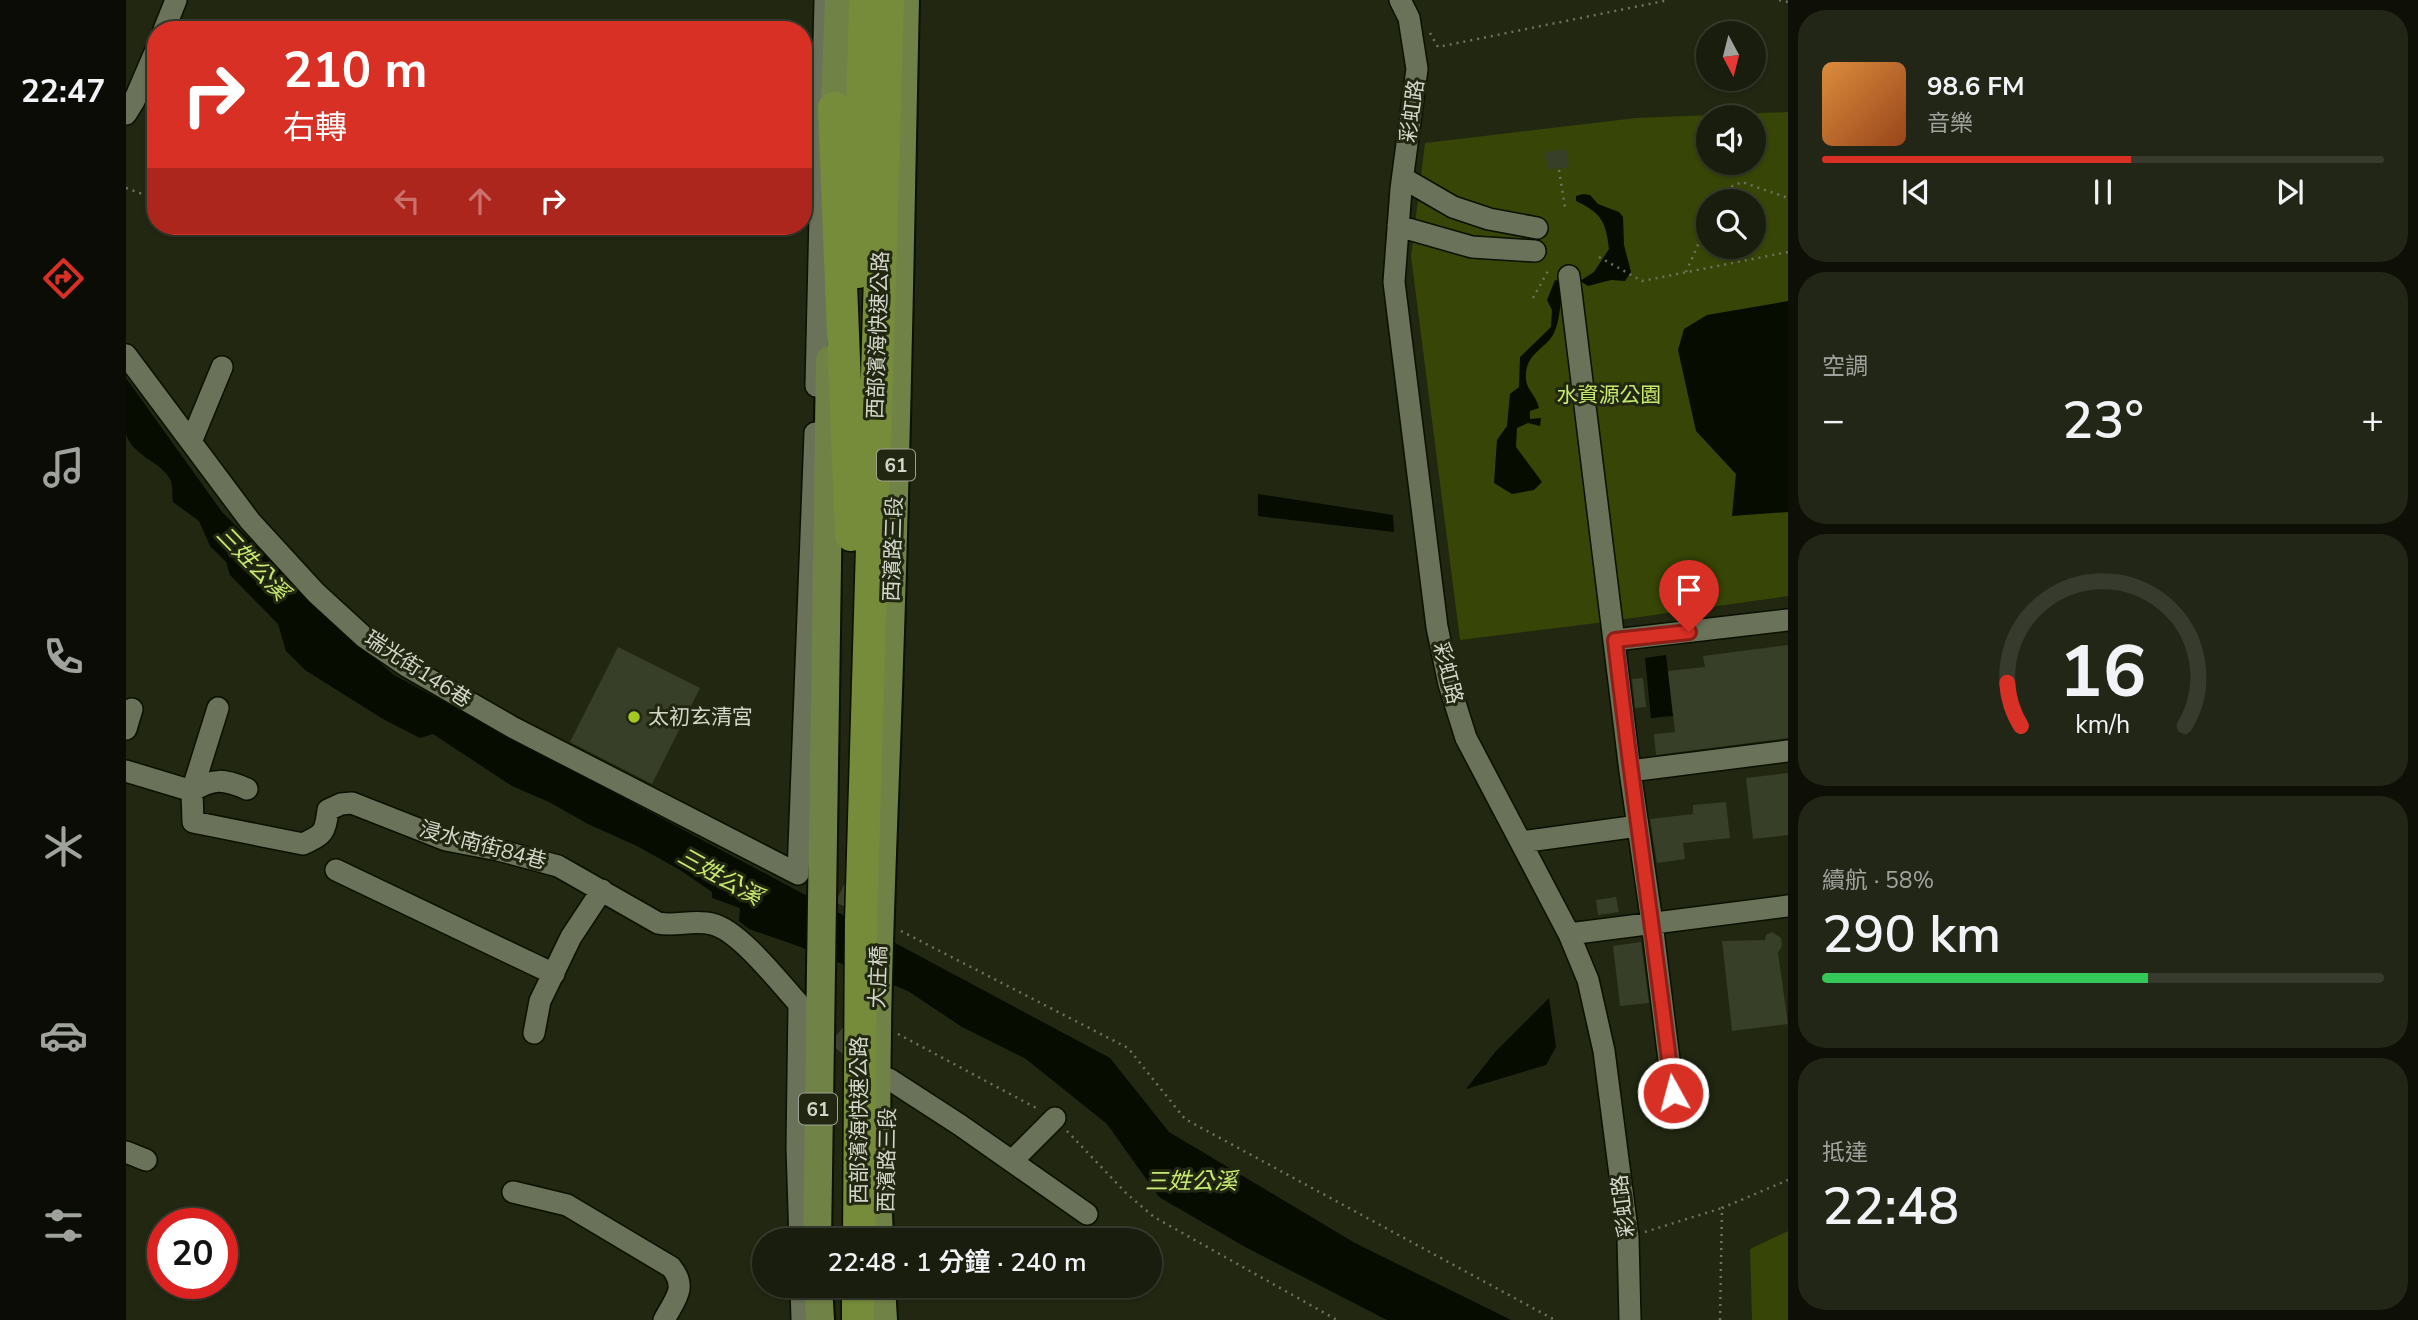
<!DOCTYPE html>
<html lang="zh-TW">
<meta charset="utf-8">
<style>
:root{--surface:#191d0d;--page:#222616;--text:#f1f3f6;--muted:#9fa29d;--line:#373b2e;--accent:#d93025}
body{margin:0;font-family:"Nunito Sans","Noto Sans TC",sans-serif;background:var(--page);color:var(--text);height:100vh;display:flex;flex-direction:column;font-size:26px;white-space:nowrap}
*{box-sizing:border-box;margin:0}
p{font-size:23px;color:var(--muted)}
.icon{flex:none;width:38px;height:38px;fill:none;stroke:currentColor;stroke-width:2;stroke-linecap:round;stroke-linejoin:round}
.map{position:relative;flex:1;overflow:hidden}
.panel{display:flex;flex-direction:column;gap:10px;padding:10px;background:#0e1007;width:630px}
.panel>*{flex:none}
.guide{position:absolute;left:21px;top:21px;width:665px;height:214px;border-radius:28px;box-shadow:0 2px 5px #0004,0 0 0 2px var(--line);background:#d93025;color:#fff;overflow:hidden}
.needle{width:46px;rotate:173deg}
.tools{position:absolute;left:1570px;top:21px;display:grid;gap:14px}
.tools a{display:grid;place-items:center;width:70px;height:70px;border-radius:50%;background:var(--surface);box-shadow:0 2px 5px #0004,0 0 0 2px var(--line);font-size:35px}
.speed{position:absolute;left:21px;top:1208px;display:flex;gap:14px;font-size:35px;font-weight:700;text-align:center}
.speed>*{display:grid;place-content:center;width:91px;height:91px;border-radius:50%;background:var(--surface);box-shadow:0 2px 5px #0004,0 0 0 2px var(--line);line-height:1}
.speed .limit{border:10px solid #d22;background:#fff;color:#111}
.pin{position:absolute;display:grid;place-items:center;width:60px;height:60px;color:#fff;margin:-72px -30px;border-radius:50% 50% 50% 0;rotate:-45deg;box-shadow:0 0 7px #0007}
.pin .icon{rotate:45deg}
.me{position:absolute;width:77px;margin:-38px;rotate:353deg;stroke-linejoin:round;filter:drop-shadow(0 0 5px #0008)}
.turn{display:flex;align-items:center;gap:24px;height:147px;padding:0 21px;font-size:32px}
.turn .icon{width:91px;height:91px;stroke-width:2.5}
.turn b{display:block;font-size:49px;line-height:60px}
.lanes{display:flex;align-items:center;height:66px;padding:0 21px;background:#0003;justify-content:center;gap:35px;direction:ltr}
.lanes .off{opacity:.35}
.big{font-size:52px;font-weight:600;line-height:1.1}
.panel .card{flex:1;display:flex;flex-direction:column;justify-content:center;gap:10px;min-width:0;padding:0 24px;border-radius:28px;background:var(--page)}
.panel .dial{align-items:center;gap:0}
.dial svg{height:182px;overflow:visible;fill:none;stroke:var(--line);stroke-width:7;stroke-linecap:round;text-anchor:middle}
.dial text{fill:var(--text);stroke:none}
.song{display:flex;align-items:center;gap:21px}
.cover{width:84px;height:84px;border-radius:10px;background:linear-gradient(135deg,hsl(30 70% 55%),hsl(20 70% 35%))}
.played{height:7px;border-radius:4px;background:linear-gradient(90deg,var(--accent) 55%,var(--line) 55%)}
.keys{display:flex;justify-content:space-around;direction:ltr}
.heat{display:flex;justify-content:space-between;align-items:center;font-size:38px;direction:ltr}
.charge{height:10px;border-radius:5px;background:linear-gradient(90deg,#34c759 58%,var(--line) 0)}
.trip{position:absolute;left:626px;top:1228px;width:410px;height:70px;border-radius:35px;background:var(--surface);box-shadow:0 2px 5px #0004,0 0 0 2px var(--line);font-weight:600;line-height:70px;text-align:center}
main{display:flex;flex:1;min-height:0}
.tabs{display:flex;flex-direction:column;width:126px;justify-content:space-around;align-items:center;background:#0a0c05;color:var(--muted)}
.tabs .icon{width:49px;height:49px}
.tabs .selected{color:var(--accent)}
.tabs b{font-size:32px;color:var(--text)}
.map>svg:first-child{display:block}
.green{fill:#374506;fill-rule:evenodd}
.water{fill:#060c00}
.building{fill:#383f28}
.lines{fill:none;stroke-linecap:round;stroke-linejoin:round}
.minor-tunnel{stroke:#3c412d;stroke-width:21;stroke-dasharray:21 10;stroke-linecap:butt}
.minor-casing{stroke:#0a1000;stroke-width:24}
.major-casing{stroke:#0a1000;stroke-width:32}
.highway-casing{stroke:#0a1000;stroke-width:35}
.path{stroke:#6d7360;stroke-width:2.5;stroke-dasharray:2 5;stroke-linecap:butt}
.minor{stroke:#6a7259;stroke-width:21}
.major{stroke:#718247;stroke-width:28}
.highway{stroke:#768c3b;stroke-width:32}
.route-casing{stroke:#8d1f18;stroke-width:18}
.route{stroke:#d93025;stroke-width:12}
.poi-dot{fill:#a4c824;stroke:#212711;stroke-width:2.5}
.labels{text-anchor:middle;stroke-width:6;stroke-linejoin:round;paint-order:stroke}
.shield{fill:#212711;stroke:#9da292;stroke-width:2}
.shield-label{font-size:19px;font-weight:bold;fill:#d2d7c9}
.street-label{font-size:21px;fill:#d2d7c9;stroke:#212711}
.park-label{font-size:21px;fill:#c8e96f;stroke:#212711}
.poi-label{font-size:21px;fill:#d2d7c9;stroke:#212711;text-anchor:start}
.water-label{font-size:23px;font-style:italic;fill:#c9ea70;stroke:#212711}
</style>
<main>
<nav class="tabs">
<b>22:47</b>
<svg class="icon selected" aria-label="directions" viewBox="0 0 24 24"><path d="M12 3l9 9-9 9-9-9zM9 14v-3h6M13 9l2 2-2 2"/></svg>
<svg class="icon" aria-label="music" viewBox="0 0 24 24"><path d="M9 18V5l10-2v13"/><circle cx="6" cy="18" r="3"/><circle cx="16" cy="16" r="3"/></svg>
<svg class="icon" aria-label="phone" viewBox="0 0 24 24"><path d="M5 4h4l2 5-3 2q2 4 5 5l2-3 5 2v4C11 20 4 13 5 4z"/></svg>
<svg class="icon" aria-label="climate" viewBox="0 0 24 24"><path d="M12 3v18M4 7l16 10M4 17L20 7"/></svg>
<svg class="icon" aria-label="car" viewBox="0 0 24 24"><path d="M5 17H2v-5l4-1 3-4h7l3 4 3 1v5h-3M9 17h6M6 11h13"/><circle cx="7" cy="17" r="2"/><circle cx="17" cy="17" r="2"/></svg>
<svg class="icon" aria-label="filters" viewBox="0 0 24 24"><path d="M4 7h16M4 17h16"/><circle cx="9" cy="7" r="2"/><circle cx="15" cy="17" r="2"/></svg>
</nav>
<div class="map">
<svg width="1662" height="1320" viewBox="0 0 1662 1320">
<rect width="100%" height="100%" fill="#212711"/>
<path class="green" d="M1662 112V596L1471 623 1334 640 1285 256 1299 143 1510 118ZM1582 117H1628V163H1582ZM1582 201H1628V247H1582Z
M1662 1231V1320H1626L1624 1249Z"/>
<path class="water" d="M1457 194 1464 195 1472 204 1493 212 1497 217 1498 245 1505 272 1499 281 1485 280 1462 286 1454 281 1468 272 1483 249C1480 221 1475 213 1450 201V196Z
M1429 280 1435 281C1435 298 1435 319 1427 335 1418 350 1398 354 1400 380 1401 390 1410 395 1413 408L1404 411V419L1415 418 1414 426 1402 423 1391 428 1390 447 1416 482 1408 490 1386 494 1368 483 1371 440 1381 426 1384 394 1393 387 1394 357 1425 327 1426 310 1421 300Z
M1662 301V512L1606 516 1610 474 1570 431 1552 350 1558 329 1581 315Z
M0 378 96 512 204 619 268 675 984 1058 1043 1132 1229 1243 1385 1320H1261L1121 1248 1033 1197 981 1124 900 1059 836 1027 782 991 672 946 623 929 613 921 614 908 586 898V892L554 870 511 846 462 824 423 802 386 786 307 734 294 738 257 719 179 670 160 651 152 624 104 575 100 562 84 546 73 521 47 502C46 496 47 487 45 481 36 461 7 457 0 434 0 422 0 392 0 378Z
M1132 494 1267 515 1268 532 1132 516Z
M1540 655 1547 716 1525 718 1519 658Z
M1423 998 1430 1047 1420 1065 1340 1089 1370 1051Z"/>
<path class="building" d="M1440 149 1443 167 1422 170 1419 152Z
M1662 645V738L1530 755 1528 734 1549 732 1542 671 1579 667 1577 656Z
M492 647 574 688 526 784 444 742Z
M1517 678 1520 707 1509 708 1506 679Z
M1662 773V835L1627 839 1620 778Z
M1600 802 1604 838 1557 843 1559 859 1531 863 1524 819 1567 814V805Z
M1490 897 1493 912 1472 915 1470 900Z
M1646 932 1655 938 1656 946 1652 953 1662 1024 1606 1031 1596 941 1639 940 1640 935Z
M1515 942 1523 1003 1494 1006 1487 946Z"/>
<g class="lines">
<path class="minor-tunnel" d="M686 880 746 908
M687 1015 740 1060"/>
<g class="minor-casing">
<path id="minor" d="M1274 0 1283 18 1291 69 1275 189 1268 282 1311 627 1323 684 1340 738 1443 934 1462 980 1478 1051 1502 1237 1504 1320
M38 30 50 0
M0 114 8 101 30 50
M1277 178 1327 207 1363 219 1411 228
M1272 226 1346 247 1409 251
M1443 276 1504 771 1526 923 1547 1092
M0 355 124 521 190 593 238 637 282 667 386 727 672 874 689 433
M690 386 699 0
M65 442 96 367
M1489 640 1662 620
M0 729 6 709
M0 771 66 791 67 822 177 844C198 834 199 833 202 810L215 804 226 803 320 840 372 850 432 866 532 923C550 927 567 919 586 924 613 930 653 982 673 1004L671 1148 674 1241
M1504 771 1662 751
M66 791 92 708
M66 791C88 778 98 779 121 789
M1396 842 1512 826
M210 870 428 974
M1443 934 1662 906
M408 1033 414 1001 445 937 476 890
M763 1079 834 1125 961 1214
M0 1152 20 1160
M886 1161 929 1118
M387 1192 441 1205 545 1267C562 1288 549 1299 538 1320
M675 1286 676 1320"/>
</g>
<g class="major-casing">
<path id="major" d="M708 130 713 0
M691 1241 704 360
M753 1241C745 1047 757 854 763 661 771 441 774 220 779 0
M692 1286 694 1320
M755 1286 757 1320"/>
</g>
<g class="highway-casing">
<path id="highway" d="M708 108 725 535
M732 272 739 0
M733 1241 735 922 762 0
M732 1320V1286"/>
</g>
<path class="path" d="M1653 0 1662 2
M1304 33 1312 47 1543 0
M1433 170 1439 207
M0 188 30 199
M1592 201 1596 191 1616 182 1662 198
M1473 257 1516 281 1662 252
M1560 272 1582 222
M1407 298 1423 269
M775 931 1002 1048 1059 1119 1429 1320
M772 1034 914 1110
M941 1131 1001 1194 1028 1217 1211 1320
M1519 1232 1596 1208
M1594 1320 1596 1208 1662 1180"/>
<use href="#minor" class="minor"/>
<use href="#major" class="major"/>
<use href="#highway" class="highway"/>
</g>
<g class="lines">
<g class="route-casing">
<path id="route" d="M1547 1093C1529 941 1506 791 1489 640L1563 632"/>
</g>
<use href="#route" class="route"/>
</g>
<circle class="poi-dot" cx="508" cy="717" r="7"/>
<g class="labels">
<g class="shield">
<rect x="751" y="449.5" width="38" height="31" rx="5"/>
<rect x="673" y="1093.5" width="38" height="31" rx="5"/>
</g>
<g class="shield-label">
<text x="770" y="472">61</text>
<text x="692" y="1116">61</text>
</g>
<g class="street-label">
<text transform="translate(1286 111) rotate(-82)" y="7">彩虹路</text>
<text transform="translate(752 335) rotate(-88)" y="7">西部濱海快速公路</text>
<text transform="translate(767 549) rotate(-88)" y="7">西濱路三段</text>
<text transform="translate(292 669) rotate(33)" y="7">瑞光街146巷</text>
<text transform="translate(1322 673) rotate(76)" y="7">彩虹路</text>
<text transform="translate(357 845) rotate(15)" y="7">浸水南街84巷</text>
<text transform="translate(752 977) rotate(-88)" y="7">大庄橋</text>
<text transform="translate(733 1120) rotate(-90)" y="7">西部濱海快速公路</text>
<text transform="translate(761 1160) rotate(-89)" y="7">西濱路三段</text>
<text transform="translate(1497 1206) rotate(-97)" y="7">彩虹路</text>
</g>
<g class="park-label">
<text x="1483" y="402">水資源公園</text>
</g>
<g class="poi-label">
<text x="522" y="724">太初玄清宮</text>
</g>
<g class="water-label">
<text transform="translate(127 563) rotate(46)" y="8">三姓公溪</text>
<text transform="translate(594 876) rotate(29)" y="8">三姓公溪</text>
<text x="1065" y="1189">三姓公溪</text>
</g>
</g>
</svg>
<div class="tools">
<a><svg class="needle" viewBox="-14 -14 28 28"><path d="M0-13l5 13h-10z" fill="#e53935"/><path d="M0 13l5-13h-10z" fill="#9fa29d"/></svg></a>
<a><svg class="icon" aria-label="sound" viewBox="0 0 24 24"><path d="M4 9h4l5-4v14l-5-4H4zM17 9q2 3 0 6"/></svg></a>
<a><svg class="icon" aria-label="search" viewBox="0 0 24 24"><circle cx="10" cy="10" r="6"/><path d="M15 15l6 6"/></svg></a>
</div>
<div class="speed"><div class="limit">20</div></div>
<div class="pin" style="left:1563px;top:632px;background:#d93025"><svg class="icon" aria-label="arrive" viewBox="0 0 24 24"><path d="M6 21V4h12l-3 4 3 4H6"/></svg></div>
<svg class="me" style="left:1547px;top:1093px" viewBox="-20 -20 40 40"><circle r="17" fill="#d93025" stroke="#fff" stroke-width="3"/><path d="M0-11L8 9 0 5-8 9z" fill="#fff"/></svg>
<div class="trip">22:48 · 1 分鐘 · 240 m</div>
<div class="guide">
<div class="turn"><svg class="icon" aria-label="right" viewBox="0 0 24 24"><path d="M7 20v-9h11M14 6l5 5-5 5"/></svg><div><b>210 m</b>右轉</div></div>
<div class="lanes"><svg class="icon off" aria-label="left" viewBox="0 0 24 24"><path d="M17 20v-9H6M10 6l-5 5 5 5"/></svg><svg class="icon off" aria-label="ahead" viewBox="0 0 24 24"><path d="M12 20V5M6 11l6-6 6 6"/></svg><svg class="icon" aria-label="right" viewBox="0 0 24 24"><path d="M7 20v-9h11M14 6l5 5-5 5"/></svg></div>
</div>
</div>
<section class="panel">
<div class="card">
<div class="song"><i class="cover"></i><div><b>98.6 FM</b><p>音樂</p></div></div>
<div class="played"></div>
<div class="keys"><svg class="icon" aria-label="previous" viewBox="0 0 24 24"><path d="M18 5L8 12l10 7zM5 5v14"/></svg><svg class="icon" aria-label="pause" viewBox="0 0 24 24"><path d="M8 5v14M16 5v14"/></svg><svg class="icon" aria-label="next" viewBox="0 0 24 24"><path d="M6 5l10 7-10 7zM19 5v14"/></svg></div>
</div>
<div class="card"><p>空調</p>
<div class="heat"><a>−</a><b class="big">23°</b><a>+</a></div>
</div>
<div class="card dial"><svg viewBox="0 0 100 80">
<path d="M14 69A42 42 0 1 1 86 69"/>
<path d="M14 69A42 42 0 0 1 8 50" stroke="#d93025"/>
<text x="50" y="56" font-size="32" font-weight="700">16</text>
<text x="50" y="72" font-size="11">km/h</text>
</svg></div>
<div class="card"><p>續航 · 58%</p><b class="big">290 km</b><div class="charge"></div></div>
<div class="card"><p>抵達</p><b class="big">22:48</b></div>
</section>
</main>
